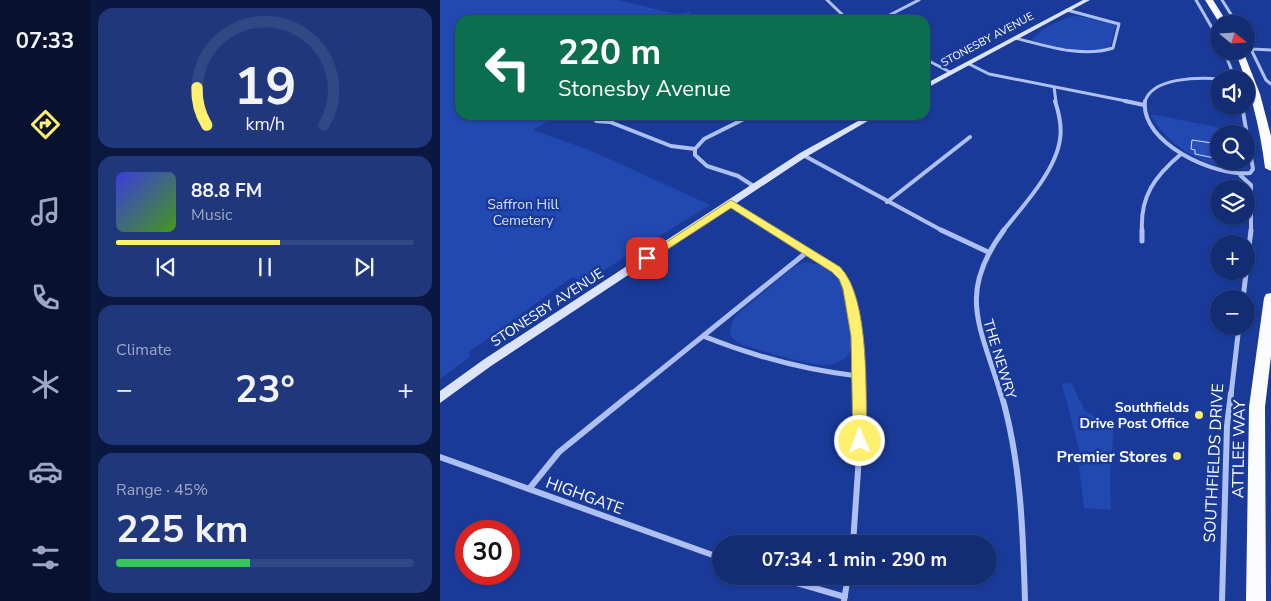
<!DOCTYPE html>
<meta charset="utf-8">
<style>
:root{--surface:#132c73;--page:#20387b;--text:#f1f3f6;--muted:#9da7c4;--line:#324885;--accent:#ffef6e}
body{margin:0;font-family:"Nunito Sans",sans-serif;background:var(--page);color:var(--text);height:100vh;display:flex;flex-direction:column;font-size:19px;white-space:nowrap}
*{box-sizing:border-box;margin:0}
p{font-size:16px;color:var(--muted)}
.icon{flex:none;width:28px;height:28px;fill:none;stroke:currentColor;stroke-width:2;stroke-linecap:round;stroke-linejoin:round}
.map{position:relative;flex:1;overflow:hidden}
.panel{display:flex;flex-direction:column;gap:8px;padding:8px;background:#0a183f;width:350px}
.panel>*{flex:none}
.top-card{position:absolute;left:15px;top:15px;width:475px;height:105px;border-radius:15px;box-shadow:0 1px 4px #0004,0 0 0 1px var(--line);background:#0b6e4f;color:#fff;overflow:hidden}
.needle{width:32px;rotate:108deg}
.buttons{position:absolute;left:770px;top:15px;display:grid;gap:10px}
.buttons a{display:grid;place-items:center;width:45px;height:45px;border-radius:50%;background:var(--surface);box-shadow:0 1px 4px #0004,0 0 0 1px var(--line);font-size:25px}
.speed{position:absolute;left:15px;top:520px;display:flex;gap:10px;font-size:25px;font-weight:700;text-align:center}
.speed>*{display:grid;place-content:center;width:65px;height:65px;border-radius:50%;background:var(--surface);box-shadow:0 1px 4px #0004,0 0 0 1px var(--line);line-height:1}
.speed .limit{border:8px solid #d22;background:#fff;color:#111}
.pin{position:absolute;display:grid;place-items:center;width:42px;height:42px;color:#fff;margin:-21px;border-radius:10px;box-shadow:0 2px 8px #0006}
.me{position:absolute;width:55px;margin:-28px;rotate:359deg;stroke-linejoin:round;filter:drop-shadow(0 0 4px #0008)}
.turn{display:flex;align-items:center;gap:18px;height:105px;padding:0 20px;font-size:22px}
.turn .icon{width:65px;height:65px;stroke-width:2.5}
.turn b{display:block;font-size:35px;line-height:42px}
.big{font-size:38px;font-weight:700;line-height:1.1}
.panel .widget{flex:1;display:flex;flex-direction:column;justify-content:center;gap:8px;min-width:0;padding:0 18px;border-radius:15px;background:var(--page)}
.panel .dial{align-items:center;gap:0}
.dial svg{height:130px;overflow:visible;fill:none;stroke:var(--line);stroke-width:7;stroke-linecap:round;text-anchor:middle}
.dial text{fill:var(--text);stroke:none}
.song{display:flex;align-items:center;gap:15px}
.cover{width:60px;height:60px;border-radius:8px;background:linear-gradient(135deg,hsl(240 70% 55%),hsl(100 70% 35%))}
.played{height:5px;border-radius:2px;background:linear-gradient(90deg,var(--accent) 55%,var(--line) 55%)}
.keys{display:flex;justify-content:space-around;direction:ltr}
.heat{display:flex;justify-content:space-between;align-items:center;font-size:28px;direction:ltr}
.charge{height:8px;border-radius:4px;background:linear-gradient(90deg,#34c759 45%,var(--line) 0)}
.trip{position:absolute;left:272px;top:535px;width:285px;height:50px;border-radius:25px;background:var(--surface);box-shadow:0 1px 4px #0004,0 0 0 1px var(--line);font-weight:700;line-height:50px;text-align:center}
main{display:flex;flex:1;min-height:0}
.menu{display:flex;flex-direction:column;width:90px;justify-content:space-around;align-items:center;background:#08122e;color:var(--muted)}
.menu .icon{width:35px;height:35px}
.menu .current{color:var(--accent)}
.menu b{font-size:22px;color:var(--text)}
.map>svg:first-child{display:block}
.green{fill:#2249b2}
.building{fill:#284eb7;stroke:#d5e0fc}
.lines{fill:none;stroke-linecap:round;stroke-linejoin:round}
.minor-far3{stroke:#aec0f1;stroke-width:3}
.minor-far2{stroke:#aec0f1;stroke-width:4}
.minor-far1{stroke:#aec0f1;stroke-width:5}
.minor{stroke:#aec0f1;stroke-width:6}
.secondary{fill:#dce4fc;fill-rule:evenodd}
.trunk{fill:#fcfcff;fill-rule:evenodd}
.route{fill:#ffef6e;stroke:#a69b48}
.poi-dot{fill:#ffef6e;stroke:#193a99;stroke-width:2}
.labels{text-anchor:middle;stroke-width:5;stroke-linejoin:round;paint-order:stroke}
.far-street-label{font-size:11px;fill:#fff;stroke:#193a99}
.park-label{font-size:14px;fill:#d5e0fc;stroke:#193a99}
.street-label{font-size:14px;fill:#fff;stroke:#193a99}
.poi-label{font-size:14px;font-weight:bold;fill:#fff;stroke:#193a99;text-anchor:end}
.near-street-label{font-size:16px;fill:#fff;stroke:#193a99}
.near-poi-label{font-size:16px;font-weight:bold;fill:#fff;stroke:#193a99;text-anchor:end}
</style>
<main>
<nav class="menu">
<b>07:33</b>
<svg class="icon current" aria-label="directions" viewBox="0 0 24 24"><path d="M12 3l9 9-9 9-9-9zM9 14v-3h6M13 9l2 2-2 2"/></svg>
<svg class="icon" aria-label="music" viewBox="0 0 24 24"><path d="M9 18V5l10-2v13"/><circle cx="6" cy="18" r="3"/><circle cx="16" cy="16" r="3"/></svg>
<svg class="icon" aria-label="phone" viewBox="0 0 24 24"><path d="M5 4h4l2 5-3 2q2 4 5 5l2-3 5 2v4C11 20 4 13 5 4z"/></svg>
<svg class="icon" aria-label="climate" viewBox="0 0 24 24"><path d="M12 3v18M4 7l16 10M4 17L20 7"/></svg>
<svg class="icon" aria-label="car" viewBox="0 0 24 24"><path d="M5 17H2v-5l4-1 3-4h7l3 4 3 1v5h-3M9 17h6M6 11h13"/><circle cx="7" cy="17" r="2"/><circle cx="17" cy="17" r="2"/></svg>
<svg class="icon" aria-label="filters" viewBox="0 0 24 24"><path d="M4 7h16M4 17h16"/><circle cx="9" cy="7" r="2"/><circle cx="15" cy="17" r="2"/></svg>
</nav>
<section class="panel">
<div class="widget dial"><svg viewBox="0 0 100 80">
<path d="M14 69A42 42 0 1 1 86 69"/>
<path d="M14 69A42 42 0 0 1 8 46" stroke="#ffef6e"/>
<text x="50" y="56" font-size="32" font-weight="700">19</text>
<text x="50" y="72" font-size="11">km/h</text>
</svg></div>
<div class="widget">
<div class="song"><i class="cover"></i><div><b>88.8 FM</b><p>Music</p></div></div>
<div class="played"></div>
<div class="keys"><svg class="icon" aria-label="previous" viewBox="0 0 24 24"><path d="M18 5L8 12l10 7zM5 5v14"/></svg><svg class="icon" aria-label="pause" viewBox="0 0 24 24"><path d="M8 5v14M16 5v14"/></svg><svg class="icon" aria-label="next" viewBox="0 0 24 24"><path d="M6 5l10 7-10 7zM19 5v14"/></svg></div>
</div>
<div class="widget"><p>Climate</p>
<div class="heat"><a>−</a><b class="big">23°</b><a>+</a></div>
</div>
<div class="widget"><p>Range · 45%</p><b class="big">225 km</b><div class="charge"></div></div>
</section>
<div class="map">
<svg width="831" height="601" viewBox="0 0 831 601">
<rect width="100%" height="100%" fill="#193a99"/>
<path class="green" d="M0 0H178L236 14 249 12 258 20H20V115H118L93 130 152 151 270 205 153 277 141 280 132 277 29 352 30 357 0 379Z
M635 16 669 21 676 25 670 47C658 54 606 48 593 40 596 31 625 17 635 16Z
M711 114 801 132 779 134V161H805L807 169C774 172 724 146 711 114Z
M364 263C376 263 387 265 396 274 407 284 415 329 413 344 411 354 403 362 393 364 372 368 328 352 306 346 288 339 286 332 296 315L355 266Z
M631 383 645 411 674 428 670 476 671 510 644 508 639 466 643 465 622 384Z"/>
<path class="building" d="M752 140 779 144V159L755 154V150L751 149Z"/>
<g class="lines">
<path class="minor-far3" d="M387 0 408 20
M756 0 779 40
M782 0 797 24
M440 20 479 0
M575 38C606 46 642 58 673 48L679 24 627 10
M806 39 826 80 831 84
M812 49 831 50
M784 51 792 71 790 79
M485 59 510 72
M529 64 549 74 691 102
M614 87 616 102
M705 102C711 77 760 77 781 79"/>
<path class="minor-far2" d="M685 101 704 105
M705 101C700 143 775 177 810 173L813 169 802 106
M177 115 170 122 231 146 255 149
M291 115 300 121 264 139 255 149V155L267 166 298 176 315 187
M156 121 170 122
M300 121 309 116
M363 155 503 231
M800 175 811 185V231
M447 202 530 137
M291 203 335 231
M563 231C582 207 616 171 620 139 622 127 619 113 615 101
M702 231C700 196 715 176 741 154"/>
<path class="minor-far1" d="M333 230 396 270C422 296 418 360 419 395
M501 230 548 252
M702 230V241
M803 299 811 230
M263 336C313 356 364 370 418 376
M190 395 367 252
M561 395C541 327 516 294 564 230
M791 395 799 326"/>
<path class="minor" d="M561 393C581 461 583 531 585 601
M0 457 281 558
M89 489 119 452 192 393
M413 544 420 441 419 393
M333 576 405 597
M404 601 408 576
M782 601 787 426 791 393"/>
<path class="secondary" d="M643 0H650L485 89V84Z
M429 115H438L366 157 51 366 0 403V391L43 360 360 153Z"/>
<path class="trunk" d="M765 0H773L788 24H780Z
M795 51H803L820 94 831 136V171L825 168C820 127 810 89 795 51Z
M831 293V356L825 407 826 601H806L809 407 824 298 826 294Z"/>
</g>
<path class="route" d="M291 200 400 267C431 299 425 396 427 441L425 446 420 448 415 446 413 441 411 336 403 289 399 279 392 272 291 208 211 260 207 262 202 258Z"/>
<g class="poi-dot">
<circle cx="759" cy="415" r="5"/>
<circle cx="737" cy="456" r="5"/>
</g>
<g class="labels">
<g class="far-street-label">
<text transform="translate(547 39) rotate(-28)" y="4">STONESBY AVENUE</text>
</g>
<g class="park-label">
<text x="83" y="209">Saffron Hill<tspan x="83" dy="16">Cemetery</tspan></text>
</g>
<g class="street-label">
<text transform="translate(107 307) rotate(-33)" y="5">STONESBY AVENUE</text>
<text transform="translate(560 359) rotate(73)" y="5">THE NEWRY</text>
</g>
<g class="poi-label">
<text x="749" y="412">Southfields<tspan x="749" dy="16">Drive Post Office</tspan></text>
</g>
<g class="near-street-label">
<text transform="translate(798 449) rotate(-89)" y="6">ATTLEE WAY</text>
<text transform="translate(773 463) rotate(-87)" y="6">SOUTHFIELDS DRIVE</text>
<text transform="translate(145 495) rotate(20)" y="6">HIGHGATE</text>
</g>
<g class="near-poi-label">
<text x="727" y="462">Premier Stores</text>
</g>
</g>
</svg>
<div class="buttons">
<a><svg class="needle" viewBox="-14 -14 28 28"><path d="M0-13l5 13h-10z" fill="#e53935"/><path d="M0 13l5-13h-10z" fill="#9da7c4"/></svg></a>
<a><svg class="icon" aria-label="sound" viewBox="0 0 24 24"><path d="M4 9h4l5-4v14l-5-4H4zM17 9q2 3 0 6"/></svg></a>
<a><svg class="icon" aria-label="search" viewBox="0 0 24 24"><circle cx="10" cy="10" r="6"/><path d="M15 15l6 6"/></svg></a>
<a><svg class="icon" aria-label="layers" viewBox="0 0 24 24"><path d="M12 4l9 5-9 5-9-5zM3 14l9 5 9-5"/></svg></a>
<a>+</a>
<a>−</a>
</div>
<div class="speed"><div class="limit">30</div></div>
<div class="pin" style="left:207px;top:258px;background:#d93025"><svg class="icon" aria-label="arrive" viewBox="0 0 24 24"><path d="M6 21V4h12l-3 4 3 4H6"/></svg></div>
<svg class="me" style="left:420px;top:441px" viewBox="-20 -20 40 40"><circle r="17" fill="#ffef6e" stroke="#fff" stroke-width="3"/><path d="M0-11L8 9 0 5-8 9z" fill="#fff"/></svg>
<div class="trip">07:34 · 1 min · 290 m</div>
<div class="top-card">
<div class="turn"><svg class="icon" aria-label="left" viewBox="0 0 24 24"><path d="M17 20v-9H6M10 6l-5 5 5 5"/></svg><div><b>220 m</b>Stonesby Avenue</div></div>
</div>
</div>
</main>
